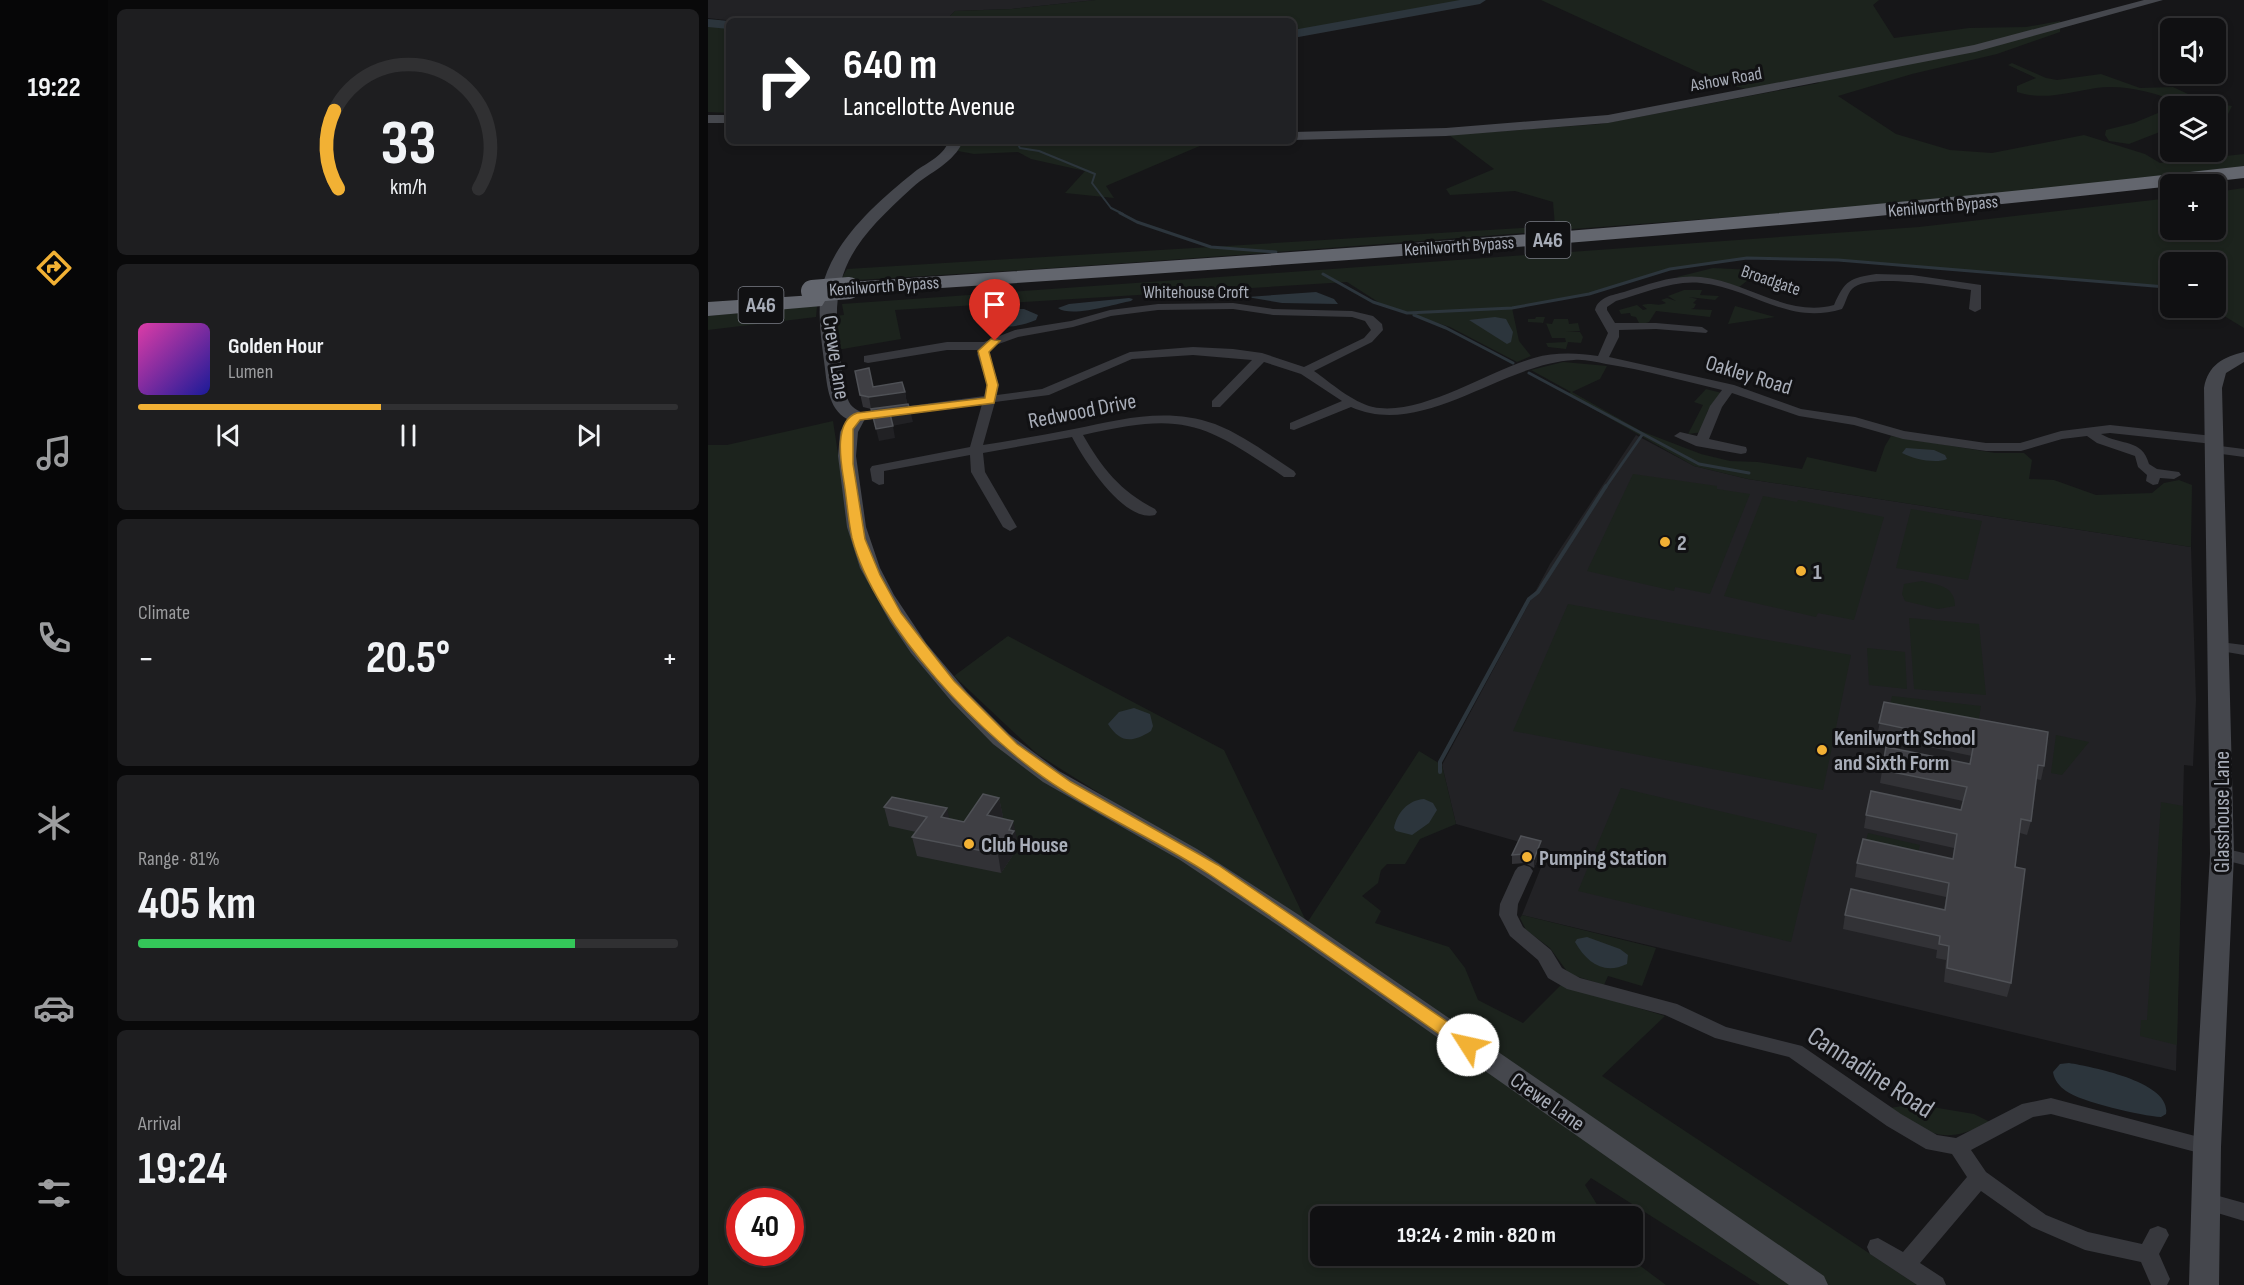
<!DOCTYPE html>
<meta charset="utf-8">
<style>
:root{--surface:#101012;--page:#1e1e20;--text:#f1f3f6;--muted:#9c9d9f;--line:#303032;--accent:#f2b134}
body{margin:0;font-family:"Sofia Sans Condensed",sans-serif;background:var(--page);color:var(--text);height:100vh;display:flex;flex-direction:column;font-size:22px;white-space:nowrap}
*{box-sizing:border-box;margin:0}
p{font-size:20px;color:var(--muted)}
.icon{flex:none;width:33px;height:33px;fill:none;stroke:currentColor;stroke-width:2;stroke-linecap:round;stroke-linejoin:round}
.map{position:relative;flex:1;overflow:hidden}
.side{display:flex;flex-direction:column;gap:9px;padding:9px;background:#09090a;width:600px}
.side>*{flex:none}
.guide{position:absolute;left:18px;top:18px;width:570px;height:126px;border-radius:9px;box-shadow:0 3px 9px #0003,0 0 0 2px var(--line);background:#202124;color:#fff;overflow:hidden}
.tools{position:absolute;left:1452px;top:18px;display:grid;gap:12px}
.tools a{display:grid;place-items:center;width:66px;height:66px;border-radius:9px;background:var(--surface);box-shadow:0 3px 9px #0003,0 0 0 2px var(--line);font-size:30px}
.speed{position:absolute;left:18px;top:1188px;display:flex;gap:12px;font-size:30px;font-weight:700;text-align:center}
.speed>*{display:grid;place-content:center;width:78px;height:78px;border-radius:50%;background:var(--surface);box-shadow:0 3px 9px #0003,0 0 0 2px var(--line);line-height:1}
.speed .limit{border:9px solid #d22;background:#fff;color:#111}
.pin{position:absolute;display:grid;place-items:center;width:51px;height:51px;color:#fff;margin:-62px -26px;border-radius:50% 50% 50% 0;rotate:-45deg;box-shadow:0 0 6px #0007}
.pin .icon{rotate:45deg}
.me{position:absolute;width:66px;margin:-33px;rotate:305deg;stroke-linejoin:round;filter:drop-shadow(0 0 4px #0008)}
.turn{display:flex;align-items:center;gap:21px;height:126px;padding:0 18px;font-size:27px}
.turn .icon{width:78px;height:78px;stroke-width:2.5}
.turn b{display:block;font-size:42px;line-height:51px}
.big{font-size:45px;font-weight:700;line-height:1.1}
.side .card{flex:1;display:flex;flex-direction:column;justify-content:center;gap:9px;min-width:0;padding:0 21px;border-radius:9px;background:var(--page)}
.side .dial{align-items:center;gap:0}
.dial svg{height:156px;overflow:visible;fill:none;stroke:var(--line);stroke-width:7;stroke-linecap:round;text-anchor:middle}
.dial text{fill:var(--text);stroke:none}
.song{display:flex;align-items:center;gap:18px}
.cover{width:72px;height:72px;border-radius:9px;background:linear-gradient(135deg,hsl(320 70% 55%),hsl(240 70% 35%))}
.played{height:6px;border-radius:3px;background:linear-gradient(90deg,var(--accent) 45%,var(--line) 45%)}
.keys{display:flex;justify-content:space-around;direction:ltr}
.heat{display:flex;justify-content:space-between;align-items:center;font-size:33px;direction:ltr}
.charge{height:9px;border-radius:4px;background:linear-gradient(90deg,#34c759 81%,var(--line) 0)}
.trip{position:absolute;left:602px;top:1206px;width:333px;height:60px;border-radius:9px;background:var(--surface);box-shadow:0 3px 9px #0003,0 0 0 2px var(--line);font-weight:700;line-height:60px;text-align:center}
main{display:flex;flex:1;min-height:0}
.dock{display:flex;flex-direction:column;width:108px;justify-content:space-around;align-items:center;background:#060607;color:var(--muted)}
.dock .icon{width:42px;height:42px}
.dock .selected{color:var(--accent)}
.dock b{font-size:27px;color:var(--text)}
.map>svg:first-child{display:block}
.built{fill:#222225}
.green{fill:#1c231d;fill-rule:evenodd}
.water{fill:#2c353c}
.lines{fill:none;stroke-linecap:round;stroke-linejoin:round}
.stream-far2{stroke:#2c353c;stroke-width:2}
.stream-far1{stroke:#2c353c;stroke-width:3}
.stream{stroke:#2c353c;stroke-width:4}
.river{fill:#2c353c;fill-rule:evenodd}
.street{fill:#37383d;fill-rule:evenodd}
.secondary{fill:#45474d;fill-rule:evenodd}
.highway{fill:#63666e;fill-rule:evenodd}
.highway-bridge{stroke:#63666e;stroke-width:22}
.wall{fill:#323236}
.shaded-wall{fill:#212124}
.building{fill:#3f3f44;stroke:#4f5156;stroke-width:1.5}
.route{fill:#f2b134;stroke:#9d7322;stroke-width:1.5}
.poi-dot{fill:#f2b134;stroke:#111113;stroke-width:2}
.labels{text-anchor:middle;stroke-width:6;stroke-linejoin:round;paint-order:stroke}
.far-street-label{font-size:18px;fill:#a8adb8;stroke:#111113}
.shield{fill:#111113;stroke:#7b7e86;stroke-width:1.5}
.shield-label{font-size:21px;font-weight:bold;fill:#a8adb8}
.street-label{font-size:22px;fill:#a8adb8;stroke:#111113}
.poi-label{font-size:22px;font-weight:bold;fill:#a8adb8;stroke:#111113;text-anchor:start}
.near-street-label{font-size:27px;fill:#a8adb8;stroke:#111113}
</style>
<main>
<nav class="dock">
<b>19:22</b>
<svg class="icon selected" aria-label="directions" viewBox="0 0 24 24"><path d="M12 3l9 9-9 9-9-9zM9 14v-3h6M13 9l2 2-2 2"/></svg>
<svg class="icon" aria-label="music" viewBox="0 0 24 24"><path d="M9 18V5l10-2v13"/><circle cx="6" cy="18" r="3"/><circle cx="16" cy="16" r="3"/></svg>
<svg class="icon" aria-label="phone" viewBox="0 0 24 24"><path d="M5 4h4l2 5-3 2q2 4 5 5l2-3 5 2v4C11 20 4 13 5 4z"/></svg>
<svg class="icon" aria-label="climate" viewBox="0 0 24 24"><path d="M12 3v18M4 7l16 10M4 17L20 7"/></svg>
<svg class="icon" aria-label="car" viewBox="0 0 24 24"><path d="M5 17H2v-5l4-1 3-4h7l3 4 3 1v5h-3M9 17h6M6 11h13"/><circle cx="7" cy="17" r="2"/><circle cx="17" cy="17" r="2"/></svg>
<svg class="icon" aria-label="filters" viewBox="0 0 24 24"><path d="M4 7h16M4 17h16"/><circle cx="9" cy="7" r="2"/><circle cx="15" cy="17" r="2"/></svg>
</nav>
<section class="side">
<div class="card dial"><svg viewBox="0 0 100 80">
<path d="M14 69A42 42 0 1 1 86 69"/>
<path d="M14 69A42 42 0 0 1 12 29" stroke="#f2b134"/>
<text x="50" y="56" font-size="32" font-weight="700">33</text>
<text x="50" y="72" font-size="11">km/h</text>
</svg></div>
<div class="card">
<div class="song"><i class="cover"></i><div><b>Golden Hour</b><p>Lumen</p></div></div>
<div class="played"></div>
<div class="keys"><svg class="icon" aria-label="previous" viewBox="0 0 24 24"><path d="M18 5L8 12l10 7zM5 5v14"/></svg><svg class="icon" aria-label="pause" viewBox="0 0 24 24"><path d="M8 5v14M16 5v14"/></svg><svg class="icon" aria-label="next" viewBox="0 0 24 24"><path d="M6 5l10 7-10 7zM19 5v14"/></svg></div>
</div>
<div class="card"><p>Climate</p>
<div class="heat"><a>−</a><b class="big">20.5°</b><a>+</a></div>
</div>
<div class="card"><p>Range · 81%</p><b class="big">405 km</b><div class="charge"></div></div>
<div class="card"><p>Arrival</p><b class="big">19:24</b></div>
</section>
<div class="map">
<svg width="1536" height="1285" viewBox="0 0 1536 1285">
<rect width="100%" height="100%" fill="#161618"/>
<path class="built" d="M0 0H388L304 9 247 11 237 21H26L0 18Z
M928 435 986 466 1040 479 1483 547 1488 700 1485 766 1476 765 1468 1071 814 915 840 850 748 824 734 765 842 564Z"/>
<path class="green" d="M388 0H772L585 34V21H237L247 11 304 9Z
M833 0H1171L1165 5 1186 38 1261 28 1318 27 1352 21V32L1289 54 1204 74 1130 96 1188 134 1242 150 1284 153 1376 135 1437 154 1452 163 1536 154V166C1309 196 1080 213 852 230 612 249 372 268 132 281L139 269 847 226 845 202 807 191 742 195 738 189 786 169 741 135 893 124 1111 83 1105 76 1038 89 1014 83Z
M0 23 21 25V113L0 112Z
M1304 63 1338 78 1349 80 1393 74 1432 88 1465 87 1495 101 1524 106 1520 114 1508 113V106H1465L1471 103C1448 92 1414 84 1388 88 1361 92 1337 101 1309 92V86L1328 78 1300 65Z
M1462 108V128L1421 144 1401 141 1397 135 1398 130 1426 123Z
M252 141H475L501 142 398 186 406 198 357 193 377 171 323 159 310 152 266 154 250 151Z
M1536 188V328L1503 308H1508V262H1462V288L1130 260 1039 258 962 269 881 294 804 308 811 341 823 356 809 362 742 327 678 307 639 282 187 310 193 339 129 350 127 316 136 315 134 304 1211 227 1462 198V230H1508V192Z
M1005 268 1045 270 1040 280 1030 288 973 280 969 277Z
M976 290H994L992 295 1011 296 1007 300 981 297 989 299 985 303 988 304 986 308 983 309 1004 310 1002 317 948 311 941 322 932 325 928 317 923 316 922 313 913 314 911 310 929 305 935 310 939 309 934 305C944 302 949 307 958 303L953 300 959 298 968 301 960 296Z
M109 306 108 317 0 330V316Z
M1027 306 1067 317 1020 324Z
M828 317H837L835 323 844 324 846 319H860L861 324 870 323 872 331 858 332H872L875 337 873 343 860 342 858 349 840 347 838 343 858 342 857 338H844L838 323 820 322V319H827Z
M855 362 899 366 892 379 864 392 933 431 993 454 1022 461 1050 462 1094 469 1099 457 1168 472 1177 446 1183 436 1287 453H1316L1324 460 1321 479 1346 480 1388 495 1444 493 1456 483 1471 480 1484 485 1483 547 1040 479 986 466 859 394 863 392 823 370Z
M998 389 1014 393 999 412 995 432 980 434 995 405 986 402Z
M125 421 143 539 273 731 599 924 329 754 246 676 300 636 516 750 599 923 711 751 734 765 748 824 712 839 697 864H679L673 870 670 883 654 896 673 911 667 923 741 947 757 968 770 1000 815 1023 853 985 957 1016 894 1076 1209 1285H1052L883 1178 877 1185 896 1216H612V1256H919L958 1285H0V445H19ZM32 1202H82V1252H32Z
M925 474 1009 486V489L1042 494 1002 594 967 587 966 591 879 571Z
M1055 496 1089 502 1090 500 1176 517 1146 620 1110 613 1108 617 1016 596Z
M1203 509 1274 521 1260 580 1188 568Z
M1214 581C1230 585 1247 586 1247 606L1230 609 1197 601 1194 594 1196 584Z
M860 604 1143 655 1115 790 805 731Z
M1201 618 1271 624 1278 695 1206 689Z
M1159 648 1197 652 1199 689 1161 685Z
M1184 696 1273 706 1269 730 1180 713Z
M1348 735 1381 742 1354 775 1343 773Z
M913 788 1109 834 1083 942 870 891Z
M1453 802 1475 806 1469 1045 1432 1036 1433 1020H1439Z
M1160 833 1212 845 1208 862 1155 850Z
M814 915 948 948 934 986 900 976 896 985 861 974 842 948 818 930 812 918Z
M1206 1104 1266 1114 1282 1122C1235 1146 1223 1135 1182 1108Z"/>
<path class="water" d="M608 292 626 299 630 304 574 303 539 297Z
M421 298 425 299 423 301C407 304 363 318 350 308L361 304Z
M306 309H316L330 315 328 320C315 325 297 331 285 321L284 316 288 312Z
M787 317 798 319 805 332 803 342 799 344 761 320Z
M1198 448 1226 450 1237 455 1239 459C1228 464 1205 459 1194 453Z
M426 708 442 714 445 726 443 731C424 743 412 743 400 724L411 712Z
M716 799 725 803 729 810 721 823 704 835 688 831 686 828C689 813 700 800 716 799Z
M879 937 912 949 920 955 919 964C896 975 879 963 867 942L869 939Z
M1361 1063C1384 1067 1464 1082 1458 1114L1453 1117C1434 1116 1373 1102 1358 1091 1352 1087 1346 1080 1345 1072L1352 1064Z"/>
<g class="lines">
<path class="stream-far2" d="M308 141 312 148 331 151 387 174 384 183 403 208 415 214"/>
<path class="stream-far1" d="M412 213 429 222 503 247 568 252
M615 274 665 302 699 313
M699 313 804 308 881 294 962 269 1039 258 1130 260 1458 287
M706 315 738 328 805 363
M821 373 991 464 1041 473
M897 488 934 435"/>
<path class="stream" d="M732 772V762L821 599 830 592 898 486"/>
<path class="river" d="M752 0H778L772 4 585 38V30Z
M0 19 21 21V29L0 27Z"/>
<path class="street" d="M1168 274 1204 275 1273 285V309L1267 312 1261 309 1263 290C1241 287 1160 272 1144 289 1139 294 1138 303 1134 309 1080 326 1044 288 993 283 964 280 935 294 908 301L899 307V310L907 323H948L994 327 1000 331 998 333 948 329 911 330V337L901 357 1026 385 1093 409 1147 417 1196 431 1278 443H1312L1353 431 1402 425 1505 436 1511 440 1505 444 1402 433 1393 434C1413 446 1434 438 1441 464L1449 469 1471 472 1473 475 1466 479 1452 478 1450 484 1445 485 1438 481 1439 475 1430 467 1427 456 1389 443 1379 436 1354 439 1313 451H1278L1195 439 1146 425 1091 416 1024 393 1014 407 1001 439 1038 447 1039 450 1038 453 1033 454 988 446 966 436 972 432 989 436 1002 406 1014 390C976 381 937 370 898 364 888 362 876 359 866 360 792 364 715 439 643 407L586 430 582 429V423L634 401 593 374 556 362 512 407H504V401L544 360 485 355 424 359 341 395 287 402 275 445C306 440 336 435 366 429 414 419 459 407 507 424 535 435 560 454 586 471L588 474 586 477H576C493 421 475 412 375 435 394 468 412 491 447 509L449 512 447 515C416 523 376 460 364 437L275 453 277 472 309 527 302 531 295 527 263 472 262 455 176 471V484L171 485 164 481 162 469 164 466 262 447 274 404 149 421 143 417 149 413 276 396 279 385 269 354 272 350H239L160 363 156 362V356L239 342H276L307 330 363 321 402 310 450 304 525 303 565 309 644 311 665 316 674 324 675 330 664 342 606 371C623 383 644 402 665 407 712 417 780 371 826 358 847 352 869 353 890 356L900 333 887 310C890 297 905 295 916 292 941 284 967 274 993 277 1037 281 1081 318 1126 305 1137 280 1142 278 1168 274ZM525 309 565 315 644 317 657 321 663 330 656 338 596 367 554 353 525 349 485 347 422 352 334 389 289 395 291 385 281 354 285 346 310 337 365 327 403 316 450 310Z
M1504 445 1536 449V457L1499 452 1498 449 1499 446Z
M1512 642 1536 645V655L1507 650 1504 647 1507 644Z
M1514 848 1536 853V865L1508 858 1505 854 1508 850Z
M816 865 822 867 825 871 810 904 809 915 815 927 843 950 854 968 872 978 969 1004 1018 1027 1094 1046 1193 1114 1229 1135 1248 1138 1314 1104 1343 1098 1506 1141 1509 1147 1506 1153 1499 1155 1343 1114 1325 1117 1263 1150 1278 1172 1338 1215 1380 1232 1434 1244 1442 1229 1450 1226 1458 1229 1461 1235 1451 1254 1462 1279 1459 1285H1443L1433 1262 1377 1250 1324 1227 1273 1191 1212 1263 1235 1278 1238 1285H1209L1162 1254 1159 1247 1162 1240 1170 1238 1195 1252 1259 1177 1244 1154 1218 1149 1179 1126 1081 1057 1007 1038 957 1015 859 989 840 978 830 960 802 936 791 915 792 904 807 871 810 867Z
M1500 1193 1536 1203V1221L1493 1208 1490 1202 1493 1196Z"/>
<path class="secondary" d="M1436 0H1455L1267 52 900 123 738 136 585 140V132L738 128 900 115 1266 45Z
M0 115H21V123H0Z
M241 141H255C246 163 222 172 205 187 147 240 119 270 132 353 134 368 134 388 141 402 145 410 153 410 158 417L150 432 148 456 158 527 172 568 186 595 218 643 259 692 301 734 351 771 489 849 591 915 1116 1276 1120 1285H1081L574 928 472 860 335 782 285 744 244 702 203 653 182 622 152 568 139 527 130 456 132 432 139 419C119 408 119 382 116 361 113 337 109 312 114 288 124 242 169 202 204 174 217 163 234 158 241 141Z
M1536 352V362L1518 373 1514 388 1526 854 1513 1147 1511 1285H1481L1485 1147 1502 854 1496 388C1500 365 1515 357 1536 352Z"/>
<path class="highway" d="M1536 166V178C1075 231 606 264 141 294L133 293 130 288 133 283 141 282C607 252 1072 219 1536 166Z
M106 295 114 296 117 301 114 306 0 316V302Z"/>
<path class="highway-bridge" d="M104 291 141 288"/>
</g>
<path class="wall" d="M147 371 165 387 197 392 199 404 163 409 155 407Z
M1176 702 1336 766 1333 780 1328 779 1323 821 1319 835 1312 833 1307 867 1303 983 1299 997 1236 982 1238 960 1228 958 1229 950 1135 929 1137 915 1236 910 1238 897 1147 877 1149 863 1245 858 1246 848 1156 828 1158 815 1253 810 1255 801 1172 783 1178 747 1262 764 1264 756 1169 736Z
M291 798 295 817 293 818 309 839 308 842 309 849 293 873 209 856 204 837 208 832 181 826 176 807 256 822Z
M833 841V851L826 868 817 863 804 864V855Z"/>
<path class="shaded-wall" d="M197 392 199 404 163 409 161 397Z
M202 410 205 422 184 426 182 414Z
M185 426 187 438 171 441 168 429Z
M291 798 295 817 283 833 279 815Z
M239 808 243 826 233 817Z
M305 821 309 839 308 842 309 849 293 873 290 854Z
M833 841V851L826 868V859Z"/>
<path class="building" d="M161 368 165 387 194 382 197 392 161 397 152 395 147 371Z
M200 404 202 410 182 414 185 426 168 429 163 409Z
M1176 702 1340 732 1336 766 1330 765 1323 821 1313 819 1307 867 1317 869 1303 983 1239 968 1241 946 1231 944 1232 936 1137 915 1143 889 1237 910 1241 883 1149 863 1155 839 1245 859 1249 834 1158 815 1163 791 1253 810 1259 787 1174 770 1178 747 1262 764 1266 743 1171 723Z
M275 794 291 798 279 815 305 821 301 830 306 831 290 854 204 837 219 817 176 807 184 797 239 808 233 817 256 822Z
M813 836 833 841 826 859 817 854 804 855Z"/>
<path class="route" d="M283 339 292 341 281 352 290 385 286 403 152 420 145 429V464L157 539 172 575 193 613 246 681 309 744 363 782 510 865 766 1040 769 1045 766 1050H754C670 991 586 931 501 874 454 843 401 820 353 789 277 741 167 627 144 538 140 520 139 500 136 482 133 463 125 421 149 413L277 398 279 385 270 351Z"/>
<g class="poi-dot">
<circle cx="957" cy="542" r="6"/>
<circle cx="1093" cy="571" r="6"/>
<circle cx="1114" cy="750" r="6"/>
<circle cx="261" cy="844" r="6"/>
<circle cx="819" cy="857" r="6"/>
</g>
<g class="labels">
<g class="far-street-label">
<text transform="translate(1018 79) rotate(-10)" y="6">Ashow Road</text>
<text transform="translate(1235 206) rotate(-5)" y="6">Kenilworth Bypass</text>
<text transform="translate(751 246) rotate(-4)" y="6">Kenilworth Bypass</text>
<text transform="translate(1063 280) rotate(19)" y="6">Broadgate</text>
<text transform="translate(176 286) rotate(-4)" y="6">Kenilworth Bypass</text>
<text x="488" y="298">Whitehouse Croft</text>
</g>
<g class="shield">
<rect x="817.5" y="222" width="45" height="36" rx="4.5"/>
<rect x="30.5" y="287" width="45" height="36" rx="4.5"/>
</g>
<g class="shield-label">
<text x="840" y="247">A46</text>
<text x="53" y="312">A46</text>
</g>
<g class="street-label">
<text transform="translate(129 357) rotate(81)" y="8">Crewe Lane</text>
<text transform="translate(1041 374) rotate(17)" y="8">Oakley Road</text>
<text transform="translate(374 410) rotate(-11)" y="8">Redwood Drive</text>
<text transform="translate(1513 812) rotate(-90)" y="8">Glasshouse Lane</text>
<text transform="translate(840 1101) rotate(35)" y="8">Crewe Lane</text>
</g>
<g class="poi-label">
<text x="969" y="550">2</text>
<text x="1105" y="579">1</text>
<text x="1126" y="745">Kenilworth School<tspan x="1126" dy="25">and Sixth Form</tspan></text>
<text x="273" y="852">Club House</text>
<text x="831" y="865">Pumping Station</text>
</g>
<g class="near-street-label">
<text transform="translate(1163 1072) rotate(33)" y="9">Cannadine Road</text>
</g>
</g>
</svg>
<div class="tools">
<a><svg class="icon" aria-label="sound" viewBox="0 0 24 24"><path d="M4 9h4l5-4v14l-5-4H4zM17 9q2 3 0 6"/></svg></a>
<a><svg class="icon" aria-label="layers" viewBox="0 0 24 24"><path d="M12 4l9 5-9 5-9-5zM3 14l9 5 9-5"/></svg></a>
<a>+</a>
<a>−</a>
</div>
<div class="speed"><div class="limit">40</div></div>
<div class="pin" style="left:287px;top:341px;background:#d93025"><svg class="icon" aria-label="arrive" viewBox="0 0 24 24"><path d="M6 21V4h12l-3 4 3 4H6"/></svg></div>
<svg class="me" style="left:760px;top:1045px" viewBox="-20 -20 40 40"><circle r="19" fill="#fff"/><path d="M0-13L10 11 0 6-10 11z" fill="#f2b134"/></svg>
<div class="trip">19:24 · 2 min · 820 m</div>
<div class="guide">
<div class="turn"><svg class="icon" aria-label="right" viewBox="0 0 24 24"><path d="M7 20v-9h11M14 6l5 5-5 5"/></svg><div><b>640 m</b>Lancellotte Avenue</div></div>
</div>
</div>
</main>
